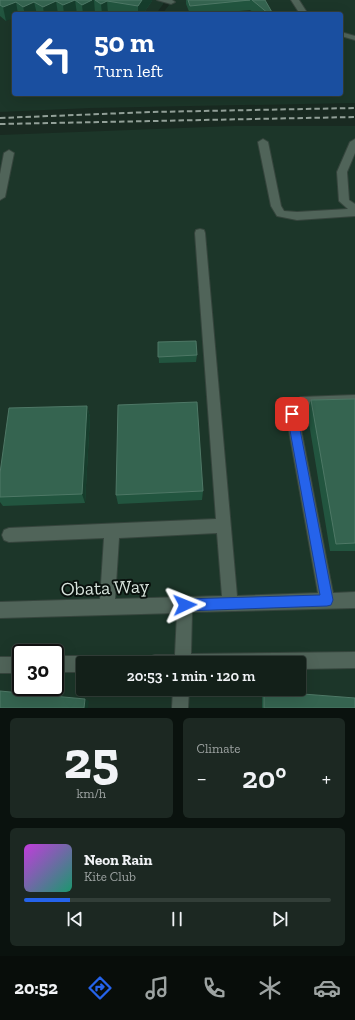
<!DOCTYPE html>
<meta charset="utf-8">
<style>
:root{--surface:#132019;--page:#1c2822;--text:#f1f3f6;--muted:#9da3a2;--line:#323e38;--accent:#2563eb}
body{margin:0;font-family:"Zilla Slab",serif;background:var(--page);color:var(--text);height:100vh;display:flex;flex-direction:column;font-size:15px;white-space:nowrap}
*{box-sizing:border-box;margin:0}
p{font-size:13px;color:var(--muted)}
.icon{flex:none;width:22px;height:22px;fill:none;stroke:currentColor;stroke-width:2;stroke-linecap:round;stroke-linejoin:round}
.map{position:relative;height:708px;overflow:hidden}
.side{display:flex;flex-direction:column;gap:10px;padding:10px;background:#0a120e;flex:1}
.side>*{flex:none}
.top-card{position:absolute;left:12px;top:12px;width:331px;height:84px;border-radius:4px;box-shadow:0 4px 16px #0002,0 0 0 1px var(--line);background:#1a4fa0;color:#fff;overflow:hidden}
.speed{position:absolute;left:12px;top:644px;display:flex;gap:8px;font-size:20px;font-weight:700;text-align:center}
.speed>*{display:grid;place-content:center;width:52px;height:52px;border-radius:50%;background:var(--surface);box-shadow:0 4px 16px #0002,0 0 0 1px var(--line);line-height:1}
.speed .limit{border:2px solid #111;border-radius:6px;background:#fff;color:#111}
.pin{position:absolute;display:grid;place-items:center;width:34px;height:34px;color:#fff;margin:-17px;border-radius:8px;box-shadow:0 2px 6px #0006}
.me{position:absolute;width:44px;margin:-22px;rotate:88deg;stroke-linejoin:round;filter:drop-shadow(0 0 3px #0008)}
.turn{display:flex;align-items:center;gap:14px;height:84px;padding:0 16px;font-size:18px}
.turn .icon{width:52px;height:52px;stroke-width:2.5}
.turn b{display:block;font-size:28px;line-height:34px}
.big{font-size:30px;font-weight:600;line-height:1.1}
.side .tile{flex:1;display:flex;flex-direction:column;justify-content:center;gap:6px;min-width:0;padding:0 14px;border-radius:6px;background:var(--page)}
.side .dial{align-items:center;gap:0}
.dial b{font-size:52px;line-height:1}
.song{display:flex;align-items:center;gap:12px}
.cover{width:48px;height:48px;border-radius:6px;background:linear-gradient(135deg,hsl(290 70% 55%),hsl(160 70% 35%))}
.played{height:4px;border-radius:2px;background:linear-gradient(90deg,var(--accent) 15%,var(--line) 15%)}
.keys{display:flex;justify-content:space-around;direction:ltr}
.heat{display:flex;justify-content:space-between;align-items:center;font-size:22px;direction:ltr}
.side .tiles{flex:1;display:grid;gap:10px;grid-template-columns:1fr 1fr}
.tile:last-child{grid-column:span 2}
.trip{position:absolute;left:76px;top:656px;width:230px;height:40px;border-radius:4px;background:var(--surface);box-shadow:0 4px 16px #0002,0 0 0 1px var(--line);font-weight:600;line-height:40px;text-align:center}
.tabs{display:flex;height:64px;justify-content:space-around;align-items:center;background:#080d0a;color:var(--muted)}
.tabs .icon{width:28px;height:28px}
.tabs .selected{color:var(--accent)}
.tabs b{font-size:18px;color:var(--text)}
.map>svg:first-child{display:block}
.built{fill:#1c3629;fill-rule:evenodd}
.lines{fill:none;stroke-linecap:round;stroke-linejoin:round}
.minor-casing{stroke:#36453d;stroke-width:2}
.minor{fill:#506459;fill-rule:evenodd}
.rail{stroke:#92a098;stroke-width:2;stroke-dasharray:5.5 3;stroke-linecap:butt}
.wall{fill:#22553f}
.shaded-wall{fill:#163d2c}
.building{fill:#356450;stroke:#4e7866}
.route{fill:#2563eb;stroke:#184099}
.labels{text-anchor:middle;stroke-width:4;stroke-linejoin:round;paint-order:stroke}
.near-street-label{font-size:19px;fill:#d7e3dc;stroke:#09110d}
</style>
<div class="map">
<svg width="355" height="708" viewBox="0 0 355 708">
<rect width="100%" height="100%" fill="#192a21"/>
<path class="built" d="M0 0H166L156 14H14V94H99L98 97 100 94H341V14H162L173 0H355V103L90 108 0 112Z
M234 126H355V708H0V135ZM21 653H55V687H21ZM83 663H299V689H83Z"/>
<g class="lines">
<g class="minor-casing">
<path id="minor" d="M157 0H172L175 2 171 4Z
M291 0H299L308 14H300Z
M341 32 355 36V40L341 36Z
M263 139 268 142 281 206 284 211 297 212 348 209 339 201 337 172 350 142 355 139V153L347 172 349 200 355 204V216L297 220 277 216 271 206 258 142Z
M9 150 14 153 5 197 0 200V174L4 153Z
M200 229 204 230 205 233 237 596 318 593 286 414 290 403 301 397 355 395V407L303 408 299 410 298 414 333 593 355 592V608L192 612 191 654 355 652V668L299 669V663H147L149 657 155 655H175L177 613 0 618V602L100 599 104 538 9 542 4 540 2 535 4 530 9 528 216 519 195 233 196 230ZM217 533 222 596 115 599 119 538Z
M55 656H83L89 658 91 663H83V672H55Z
M0 657H21V673H0Z
M173 689H189L188 708H172Z"/>
</g>
<use href="#minor" class="minor"/>
<path class="rail" d="M0 118 151 112 355 108
M0 124 355 117"/>
</g>
<path class="wall" d="M0 0H152V1L143 14H97L95 13 93 14H14L6 21 0 16Z
M186 0H265L273 14H256L250 10 208 14H190L186 4Z
M158 342 197 355 196 362 159 363Z
M355 399V551H330L307 411 311 400Z
M87 406 90 417 85 503 3 506 0 502V473Z
M203 491 202 500 118 504 116 495Z
M264 691 355 708H262V693Z"/>
<path class="shaded-wall" d="M75 0 77 14H64L63 5Z
M92 0H94L95 13 93 14H83L82 5Z
M142 0H152V1L143 14H138V6Z
M56 1 58 14H44L43 7Z
M107 1 108 14H102L101 4Z
M16 2 18 14H14V18L6 21 3 7Z
M34 2 37 14H25L23 7Z
M87 406 90 417 85 503 82 494Z
M85 699 89 701 88 708H84Z"/>
<path class="building" d="M0 0H92L82 5 75 0 63 5 56 1 43 7 34 2 23 7 16 2 3 7 0 5Z
M95 0H142L138 6 107 1 101 4Z
M188 0H250L190 6Z
M252 0H265L273 14H269Z
M196 341 197 355 158 357V342Z
M355 399V543L336 544 311 400Z
M197 402 203 491 116 495 118 405Z
M87 406 82 494 0 497V473L9 408Z
M0 691 85 699 84 708H0Z
M264 691 355 698V708H264Z"/>
<path class="route" d="M292 409 295 410 297 414 333 600 331 605 327 606 185 611 181 609 179 605 181 601 185 599 320 595 287 414 288 410Z"/>
<g class="labels">
<g class="near-street-label">
<text transform="translate(105 587) rotate(-2)" y="7">Obata Way</text>
</g>
</g>
</svg>
<div class="speed"><div class="limit">30</div></div>
<div class="pin" style="left:292px;top:414px;background:#d93025"><svg class="icon" aria-label="arrive" viewBox="0 0 24 24"><path d="M6 21V4h12l-3 4 3 4H6"/></svg></div>
<svg class="me" style="left:185px;top:605px" viewBox="-20 -20 40 40"><path d="M0-17L14 15 0 8-14 15z" fill="#2563eb" stroke="#fff" stroke-width="4"/></svg>
<div class="trip">20:53 · 1 min · 120 m</div>
<div class="top-card">
<div class="turn"><svg class="icon" aria-label="left" viewBox="0 0 24 24"><path d="M17 20v-9H6M10 6l-5 5 5 5"/></svg><div><b>50 m</b>Turn left</div></div>
</div>
</div>
<section class="side">
<div class="tiles">
<div class="tile dial"><b>25</b><p>km/h</p></div>
<div class="tile"><p>Climate</p>
<div class="heat"><a>−</a><b class="big">20°</b><a>+</a></div>
</div>
<div class="tile">
<div class="song"><i class="cover"></i><div><b>Neon Rain</b><p>Kite Club</p></div></div>
<div class="played"></div>
<div class="keys"><svg class="icon" aria-label="previous" viewBox="0 0 24 24"><path d="M18 5L8 12l10 7zM5 5v14"/></svg><svg class="icon" aria-label="pause" viewBox="0 0 24 24"><path d="M8 5v14M16 5v14"/></svg><svg class="icon" aria-label="next" viewBox="0 0 24 24"><path d="M6 5l10 7-10 7zM19 5v14"/></svg></div>
</div>
</div>
</section>
<nav class="tabs">
<b>20:52</b>
<svg class="icon selected" aria-label="directions" viewBox="0 0 24 24"><path d="M12 3l9 9-9 9-9-9zM9 14v-3h6M13 9l2 2-2 2"/></svg>
<svg class="icon" aria-label="music" viewBox="0 0 24 24"><path d="M9 18V5l10-2v13"/><circle cx="6" cy="18" r="3"/><circle cx="16" cy="16" r="3"/></svg>
<svg class="icon" aria-label="phone" viewBox="0 0 24 24"><path d="M5 4h4l2 5-3 2q2 4 5 5l2-3 5 2v4C11 20 4 13 5 4z"/></svg>
<svg class="icon" aria-label="climate" viewBox="0 0 24 24"><path d="M12 3v18M4 7l16 10M4 17L20 7"/></svg>
<svg class="icon" aria-label="car" viewBox="0 0 24 24"><path d="M5 17H2v-5l4-1 3-4h7l3 4 3 1v5h-3M9 17h6M6 11h13"/><circle cx="7" cy="17" r="2"/><circle cx="17" cy="17" r="2"/></svg>
</nav>
